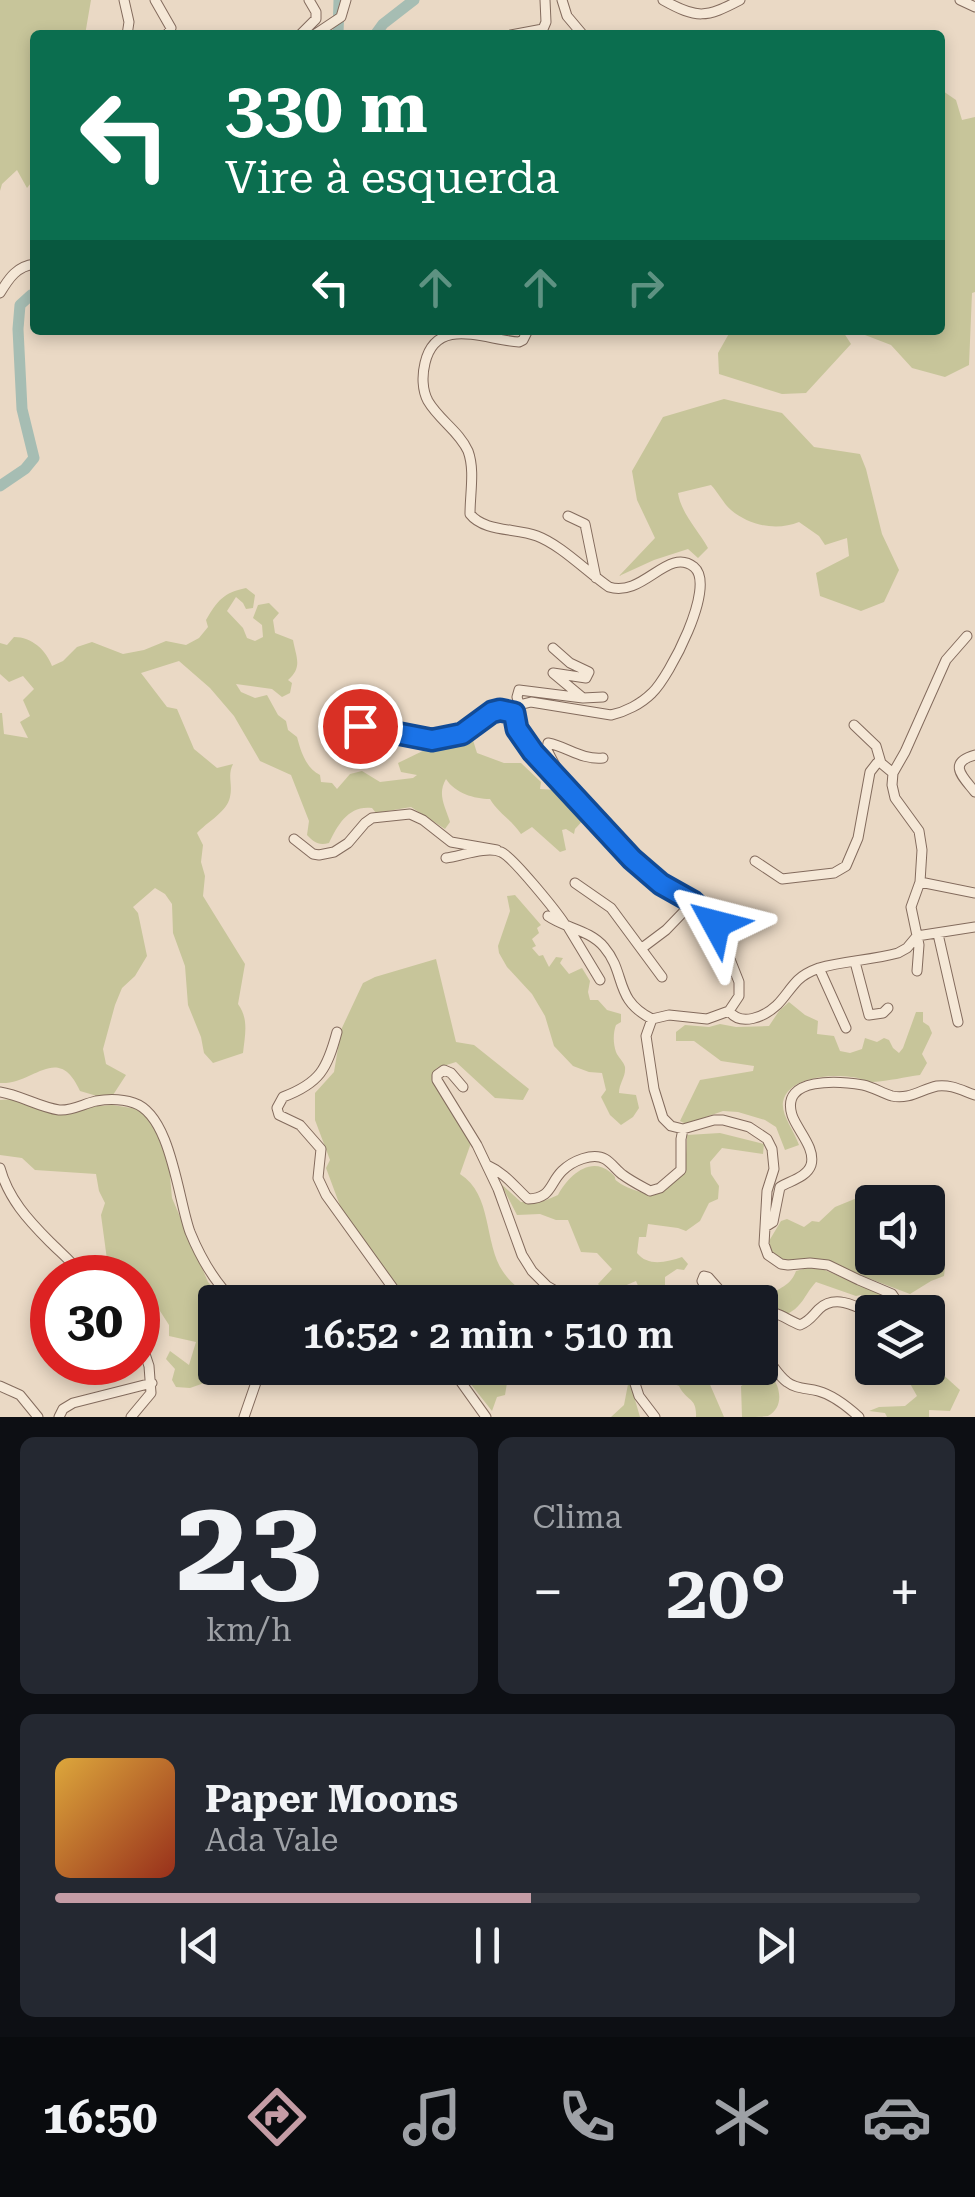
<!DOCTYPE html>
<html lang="pt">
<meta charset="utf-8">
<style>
:root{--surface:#171b24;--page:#242831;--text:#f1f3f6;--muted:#9ea1a6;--line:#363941;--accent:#c49ca5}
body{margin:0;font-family:"Roboto Serif",serif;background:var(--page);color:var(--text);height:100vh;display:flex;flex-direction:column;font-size:38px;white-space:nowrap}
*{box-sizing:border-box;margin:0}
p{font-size:32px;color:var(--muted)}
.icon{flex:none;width:55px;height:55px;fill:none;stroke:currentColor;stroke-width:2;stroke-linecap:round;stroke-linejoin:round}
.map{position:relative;height:1417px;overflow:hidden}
.panel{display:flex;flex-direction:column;gap:20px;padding:20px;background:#0d0f14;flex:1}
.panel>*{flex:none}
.top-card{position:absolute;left:30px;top:30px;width:915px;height:305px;border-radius:10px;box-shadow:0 5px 15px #0003;background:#0b6e4f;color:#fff;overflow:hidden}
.controls{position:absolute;left:855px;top:1185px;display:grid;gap:20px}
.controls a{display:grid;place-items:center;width:90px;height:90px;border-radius:10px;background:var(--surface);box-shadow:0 5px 15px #0003;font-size:50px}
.speed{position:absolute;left:30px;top:1255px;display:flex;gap:20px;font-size:50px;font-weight:700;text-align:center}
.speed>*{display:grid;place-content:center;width:130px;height:130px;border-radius:50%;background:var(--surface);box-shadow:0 5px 15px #0003;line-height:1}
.speed .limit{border:15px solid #d22;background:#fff;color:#111}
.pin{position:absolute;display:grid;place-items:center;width:85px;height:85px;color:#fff;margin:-42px;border:5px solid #fff;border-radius:50%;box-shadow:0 2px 10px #0007}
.me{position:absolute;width:110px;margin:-55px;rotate:308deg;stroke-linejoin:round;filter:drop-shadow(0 0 8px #0008)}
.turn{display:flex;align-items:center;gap:35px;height:210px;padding:0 30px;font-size:45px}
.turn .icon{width:130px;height:130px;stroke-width:2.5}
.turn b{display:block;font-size:70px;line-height:85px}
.lanes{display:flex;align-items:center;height:95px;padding:0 30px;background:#0003;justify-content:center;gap:50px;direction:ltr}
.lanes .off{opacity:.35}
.big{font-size:75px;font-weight:600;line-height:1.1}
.panel .widget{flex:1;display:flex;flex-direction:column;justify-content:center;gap:15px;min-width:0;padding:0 35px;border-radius:15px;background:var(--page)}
.panel .dial{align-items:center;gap:0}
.dial b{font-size:130px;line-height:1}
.song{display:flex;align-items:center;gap:30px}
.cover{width:120px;height:120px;border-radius:15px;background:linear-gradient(135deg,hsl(40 70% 55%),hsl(10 70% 35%))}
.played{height:10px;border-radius:5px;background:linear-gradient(90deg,var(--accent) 55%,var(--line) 55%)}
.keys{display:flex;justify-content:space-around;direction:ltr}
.heat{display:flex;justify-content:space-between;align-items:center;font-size:55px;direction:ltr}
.panel .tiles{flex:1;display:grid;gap:20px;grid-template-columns:1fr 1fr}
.widget:last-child{grid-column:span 2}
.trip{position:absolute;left:198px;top:1285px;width:580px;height:100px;border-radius:10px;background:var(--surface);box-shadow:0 5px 15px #0003;font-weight:600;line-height:100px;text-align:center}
.tabs{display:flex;height:160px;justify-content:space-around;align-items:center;background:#090b0e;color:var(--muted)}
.tabs .icon{width:70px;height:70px}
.tabs .active{color:var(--accent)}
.tabs b{font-size:45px;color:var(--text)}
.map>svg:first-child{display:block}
.green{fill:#c7c59a}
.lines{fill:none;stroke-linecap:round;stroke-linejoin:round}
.river{stroke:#a6bdb3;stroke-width:11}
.minor-casing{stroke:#836b5d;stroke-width:11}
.minor{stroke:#f5e8d7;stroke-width:9}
.route-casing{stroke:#114b97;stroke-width:25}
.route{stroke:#1a73e8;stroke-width:18}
</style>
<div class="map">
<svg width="975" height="1417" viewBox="0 0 975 1417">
<rect width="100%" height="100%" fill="#ead9c5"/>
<path class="green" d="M0 0H91L85 35H35V178L27 188 17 170 2 184 0 191Z
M940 89 956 100 962 120 975 117V292L972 293 969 365 945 377 912 368 891 345 852 330H940Z
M731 330H842L851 344 806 393 782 394 719 374 718 353Z
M724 399 782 413 814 447 860 454 866 469 882 534 899 570 884 602 861 611 820 596 816 573 849 556 847 538 825 545 819 536 799 522C777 531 750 526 731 510 723 503 718 492 711 485L678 493C681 513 698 530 708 548L698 558 688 549 654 560 619 576 655 538 637 500 632 471 663 417Z
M246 588 255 595 253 608 246 609 243 603 236 597 227 611 243 628 247 638 255 641 263 637 262 625 253 618 258 605 269 603 279 613 273 620 275 633 293 640C296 657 303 667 288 680L292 683 290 693 282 697 272 689 236 684 241 692 255 698 267 695 278 715 286 721 288 730 297 737C301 752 306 768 320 775L321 782 332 783 337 789 350 774 362 771 380 782 413 778 417 775 401 772 398 763 433 746 472 737 477 753 504 763H521L541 782 540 789 556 790C566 799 577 805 587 816L575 829 574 834 566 829 562 830 566 850 560 852 532 827 521 834C512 820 498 813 490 799 474 799 455 793 446 779 437 794 445 806 450 822L445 829 411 807 376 813 372 808C349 805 338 824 329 843 318 846 314 842 307 835L309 821 291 775 260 761 234 716 210 688 179 661 141 673 167 707 177 709 194 749 217 768 233 764C227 776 233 784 230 797 227 812 207 822 197 833L203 845 201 862 205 876 203 896 245 964 238 1004C249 1019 245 1035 243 1053L213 1063 204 1053 201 1037 188 1005 185 966 173 933 172 904 165 894 155 888 133 907 138 913 147 956 135 976 122 988 115 1005 103 1049 106 1064 126 1075 113 1095 97 1096 80 1091C58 1042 34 1085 0 1083V713H2L4 734 28 738 20 722 30 716 23 700 34 689 23 676 9 682 0 674V643L7 645 14 637C32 637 46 650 52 666L63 661 77 647 92 642 123 654 144 650 166 641 186 645 199 638 208 627 206 620C218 600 223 593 246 588Z
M515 895 541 925 537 928 539 933 532 939 536 946 532 948 539 956 543 955 549 967 556 957 563 958 560 963 569 974 582 968 590 981 588 992 590 1000H598L607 1010 621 1014V1022L616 1025C613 1033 613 1043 616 1052 618 1057 624 1062 625 1067 626 1077 619 1083 619 1093L636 1095 639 1108 633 1117 621 1125 610 1115 601 1097 606 1090 602 1073 589 1072 573 1066 554 1046 545 1016 532 994 507 967 499 953 498 946 510 911 507 896Z
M436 959 456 1042 474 1045 529 1089 523 1100 495 1098 456 1062 437 1068 432 1075 471 1143 460 1174C495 1196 482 1248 507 1277 515 1287 528 1295 539 1302H407L345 1219 326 1168 330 1160 315 1120V1093L334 1072 341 1030 363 983 375 977Z
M789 1002 805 1015 818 1021 817 1034 834 1036 840 1051 850 1053 862 1049 865 1038 877 1042 884 1038 889 1040 893 1048 899 1053 903 1048 916 1012H923V1022L929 1026 932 1033 922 1054 927 1063 920 1075C905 1077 889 1081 873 1082 865 1082 859 1077 851 1077 830 1074 788 1077 783 1102 781 1115 795 1132 799 1145L785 1150 776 1127 765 1120 738 1112 723 1111 686 1124 680 1121 700 1080 753 1071 754 1066 721 1061 694 1041H676V1032L685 1025 709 1027 720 1024 736 1027 769 1026 779 1011Z
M15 1099 64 1115 86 1107 112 1105 138 1109 150 1117 169 1165 172 1198 208 1282 226 1302H215V1368H222L211 1374 210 1381 190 1388 176 1387 172 1380 175 1369 166 1359 170 1351 189 1365 196 1342 169 1336V1325L142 1283 138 1282V1278L104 1277 103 1274 108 1267 101 1215 105 1203 99 1191 96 1174 35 1170 22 1158 0 1155V1100Z
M720 1133 764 1144 763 1154 722 1148 710 1162 711 1174 719 1186 718 1199 709 1203 700 1221 686 1231 678 1228 648 1224 646 1237H639L637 1253C648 1267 667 1262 682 1257L688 1264 684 1270 677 1269 665 1277V1299L678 1298 682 1302H645L636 1281 608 1293 598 1284 612 1269 597 1253 581 1252 568 1220H556L540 1214 517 1215 501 1184 521 1202 544 1201 558 1195C567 1177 590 1155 610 1172 621 1181 609 1176 621 1184 629 1189 642 1192 652 1196 684 1175 686 1174 687 1135Z
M857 1198 872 1218V1258H928V1231L935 1234 945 1267 944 1276 931 1281 910 1294 852 1272 783 1262 772 1254 769 1241 781 1221 787 1219 804 1227 812 1221 819 1222 835 1207Z
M815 1266 887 1296 897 1312H880L886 1302 878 1297 874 1299 861 1295 856 1296 816 1282C804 1295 802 1309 784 1315L767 1305 770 1295C781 1287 791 1285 796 1271Z
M930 1356 939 1371 960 1390 950 1411 929 1410V1417H887L885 1413 869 1411 879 1407 905 1406 917 1396 908 1380 919 1368H928V1358Z
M458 1368H500L507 1383 505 1395 497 1397 492 1411Z
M665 1368H705V1373L724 1417H696C697 1397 687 1402 679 1386L669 1382 663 1373Z
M767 1372C780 1381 786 1407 768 1416 762 1417 749 1417 742 1417L741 1386Z
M629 1379 640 1417H611L624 1405Z"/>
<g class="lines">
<path class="river" d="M338 35 339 0
M375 35 383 24 414 0
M0 486 25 469 34 458 22 409 18 329 20 305 31 295H35"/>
<g class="minor-casing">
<path id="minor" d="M124 0 129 22 127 35
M155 0 171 28 167 35
M562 0 567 16 583 35
M663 0C697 19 706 18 740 0
M960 0 975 7
M300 35 316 19V12L309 0
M314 35 341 17 346 0
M511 35 543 29 546 22 545 0
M0 293C9 278 17 266 35 264
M528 330 523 340 519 342C485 340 436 315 425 363 422 375 422 390 428 401 439 420 459 431 468 451 475 470 470 493 470 514 484 532 516 528 537 536 561 545 587 572 609 587 643 598 668 546 694 567 717 586 669 677 652 693 641 704 625 712 611 715L531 702 523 704 514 713 517 729 533 752 632 859 661 884 693 902 716 924 739 982V996L729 1011
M568 516 585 524 596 578
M553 648 570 663 589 672 586 678 553 673 583 698
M520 707 517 697 519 690 583 698 603 697
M854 725 876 746 881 763
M361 726 432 740 462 734 492 712 500 710 514 713
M975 755C946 763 964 778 975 792
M558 771 547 750 548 743C568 747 581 760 603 758
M893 773 905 752 946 660 967 636
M294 839 313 854 319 855 334 852 348 843 365 823 372 818 410 814 423 820 451 842 497 850
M446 858C461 856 487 846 501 852 512 856 556 911 564 923
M755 861 782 879 834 873 846 866 858 838 870 772 877 763H881L893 773 892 785 895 798 919 831 922 850 920 882 911 907 919 945 917 971
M920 882 975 893
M575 883 611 908 662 977
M548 916C565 928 590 930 604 947 627 974 613 999 652 1019
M568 927 600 980
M938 934 958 1022
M642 948 666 930 693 902
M855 962 869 1015 883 1013 888 1008
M819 968 846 1028
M729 1011 707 1019 669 1015 652 1019 646 1036 654 1089 663 1118 671 1126 683 1129 714 1120H723L749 1127 767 1139 772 1149 774 1169 767 1191 765 1227 764 1244 768 1255 781 1264 788 1265 810 1263 828 1265 859 1280 892 1294 904 1312
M729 1011C741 1027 764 1017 777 1005 785 997 790 988 798 980 803 975 811 971 819 968 844 961 872 960 898 953L907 948 917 936 975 927
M337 1032C327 1069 320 1083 283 1097L277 1108 279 1115 300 1125 321 1149 318 1178 326 1195 403 1302
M463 1087 451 1073 444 1070 437 1075V1080L477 1145 498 1189 522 1255 532 1271 547 1286 559 1293 599 1302
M0 1092C20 1095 39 1107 59 1110 72 1111 83 1104 96 1101 107 1099 122 1099 134 1103 171 1115 178 1199 190 1232 201 1259 214 1282 235 1302
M487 1165C505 1173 515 1187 528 1199 552 1198 549 1184 562 1171 572 1161 593 1152 605 1159 612 1163 617 1171 623 1175 631 1181 641 1186 650 1191L660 1188 681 1170V1139L683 1129
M0 1168C8 1198 28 1220 50 1242 62 1254 74 1263 84 1278
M765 1227 773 1222 780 1187C790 1181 807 1177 811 1165 816 1148 797 1130 792 1115 780 1076 840 1081 863 1085 873 1087 882 1093 892 1096 909 1100 922 1089 937 1086 951 1084 963 1091 975 1095
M713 1302 702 1281 704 1276 708 1277 730 1302
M760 1312C777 1310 785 1319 800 1325 810 1321 812 1316 819 1309 835 1294 856 1306 872 1314
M760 1352C771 1360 776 1374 787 1382 796 1389 807 1388 818 1391 833 1395 848 1407 859 1417
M451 1368 486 1417
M630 1368 639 1396 655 1417
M0 1386 20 1395 38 1417
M59 1417 63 1409 73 1403 152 1383
M131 1417 151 1393 149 1366 138 1333
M244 1417 261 1368"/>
</g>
<use href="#minor" class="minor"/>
</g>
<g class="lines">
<g class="route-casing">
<path id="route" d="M360 726 432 740 462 734 492 712 500 710 514 713 517 729 533 752 632 859 661 884 693 902 716 924"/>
</g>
<use href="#route" class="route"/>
</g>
</svg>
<div class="controls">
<a><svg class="icon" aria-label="sound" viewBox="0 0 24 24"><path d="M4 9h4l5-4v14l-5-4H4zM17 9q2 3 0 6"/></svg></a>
<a><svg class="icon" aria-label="layers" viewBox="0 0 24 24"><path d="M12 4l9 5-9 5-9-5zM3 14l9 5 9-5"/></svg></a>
</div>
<div class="speed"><div class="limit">30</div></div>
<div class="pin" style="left:360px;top:726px;background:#d93025"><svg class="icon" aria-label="arrive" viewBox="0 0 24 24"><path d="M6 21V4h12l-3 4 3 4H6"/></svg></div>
<svg class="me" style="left:716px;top:924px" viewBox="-20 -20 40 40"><path d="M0-17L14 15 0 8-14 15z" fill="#1a73e8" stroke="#fff" stroke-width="4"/></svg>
<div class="trip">16:52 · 2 min · 510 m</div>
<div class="top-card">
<div class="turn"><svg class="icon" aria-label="left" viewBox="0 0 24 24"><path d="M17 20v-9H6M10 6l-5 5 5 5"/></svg><div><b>330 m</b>Vire à esquerda</div></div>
<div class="lanes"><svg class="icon" aria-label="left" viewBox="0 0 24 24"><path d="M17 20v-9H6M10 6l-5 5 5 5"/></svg><svg class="icon off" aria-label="ahead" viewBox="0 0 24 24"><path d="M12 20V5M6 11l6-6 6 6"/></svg><svg class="icon off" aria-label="ahead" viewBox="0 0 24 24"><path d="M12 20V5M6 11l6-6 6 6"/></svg><svg class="icon off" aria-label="right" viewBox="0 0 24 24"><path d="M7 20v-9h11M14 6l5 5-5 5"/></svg></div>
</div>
</div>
<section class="panel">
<div class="tiles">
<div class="widget dial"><b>23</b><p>km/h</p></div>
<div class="widget"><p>Clima</p>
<div class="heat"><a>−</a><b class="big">20°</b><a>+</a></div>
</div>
<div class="widget">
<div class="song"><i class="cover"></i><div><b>Paper Moons</b><p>Ada Vale</p></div></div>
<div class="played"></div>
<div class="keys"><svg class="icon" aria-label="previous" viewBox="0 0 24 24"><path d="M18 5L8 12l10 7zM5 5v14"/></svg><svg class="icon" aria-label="pause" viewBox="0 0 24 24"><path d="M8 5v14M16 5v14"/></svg><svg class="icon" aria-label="next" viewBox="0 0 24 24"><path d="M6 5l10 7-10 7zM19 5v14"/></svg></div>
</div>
</div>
</section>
<nav class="tabs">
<b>16:50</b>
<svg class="icon active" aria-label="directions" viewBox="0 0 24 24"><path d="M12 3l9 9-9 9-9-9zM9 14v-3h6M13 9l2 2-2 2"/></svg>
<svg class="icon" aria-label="music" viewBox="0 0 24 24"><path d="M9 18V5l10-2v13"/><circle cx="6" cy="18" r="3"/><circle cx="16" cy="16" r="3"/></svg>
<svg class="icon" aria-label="phone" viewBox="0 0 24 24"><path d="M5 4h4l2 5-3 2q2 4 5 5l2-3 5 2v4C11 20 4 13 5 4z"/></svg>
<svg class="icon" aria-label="climate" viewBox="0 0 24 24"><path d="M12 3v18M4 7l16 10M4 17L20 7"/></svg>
<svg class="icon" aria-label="car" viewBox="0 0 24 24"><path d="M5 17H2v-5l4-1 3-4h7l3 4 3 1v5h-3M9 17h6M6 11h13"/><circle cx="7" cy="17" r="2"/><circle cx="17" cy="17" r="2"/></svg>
</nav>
